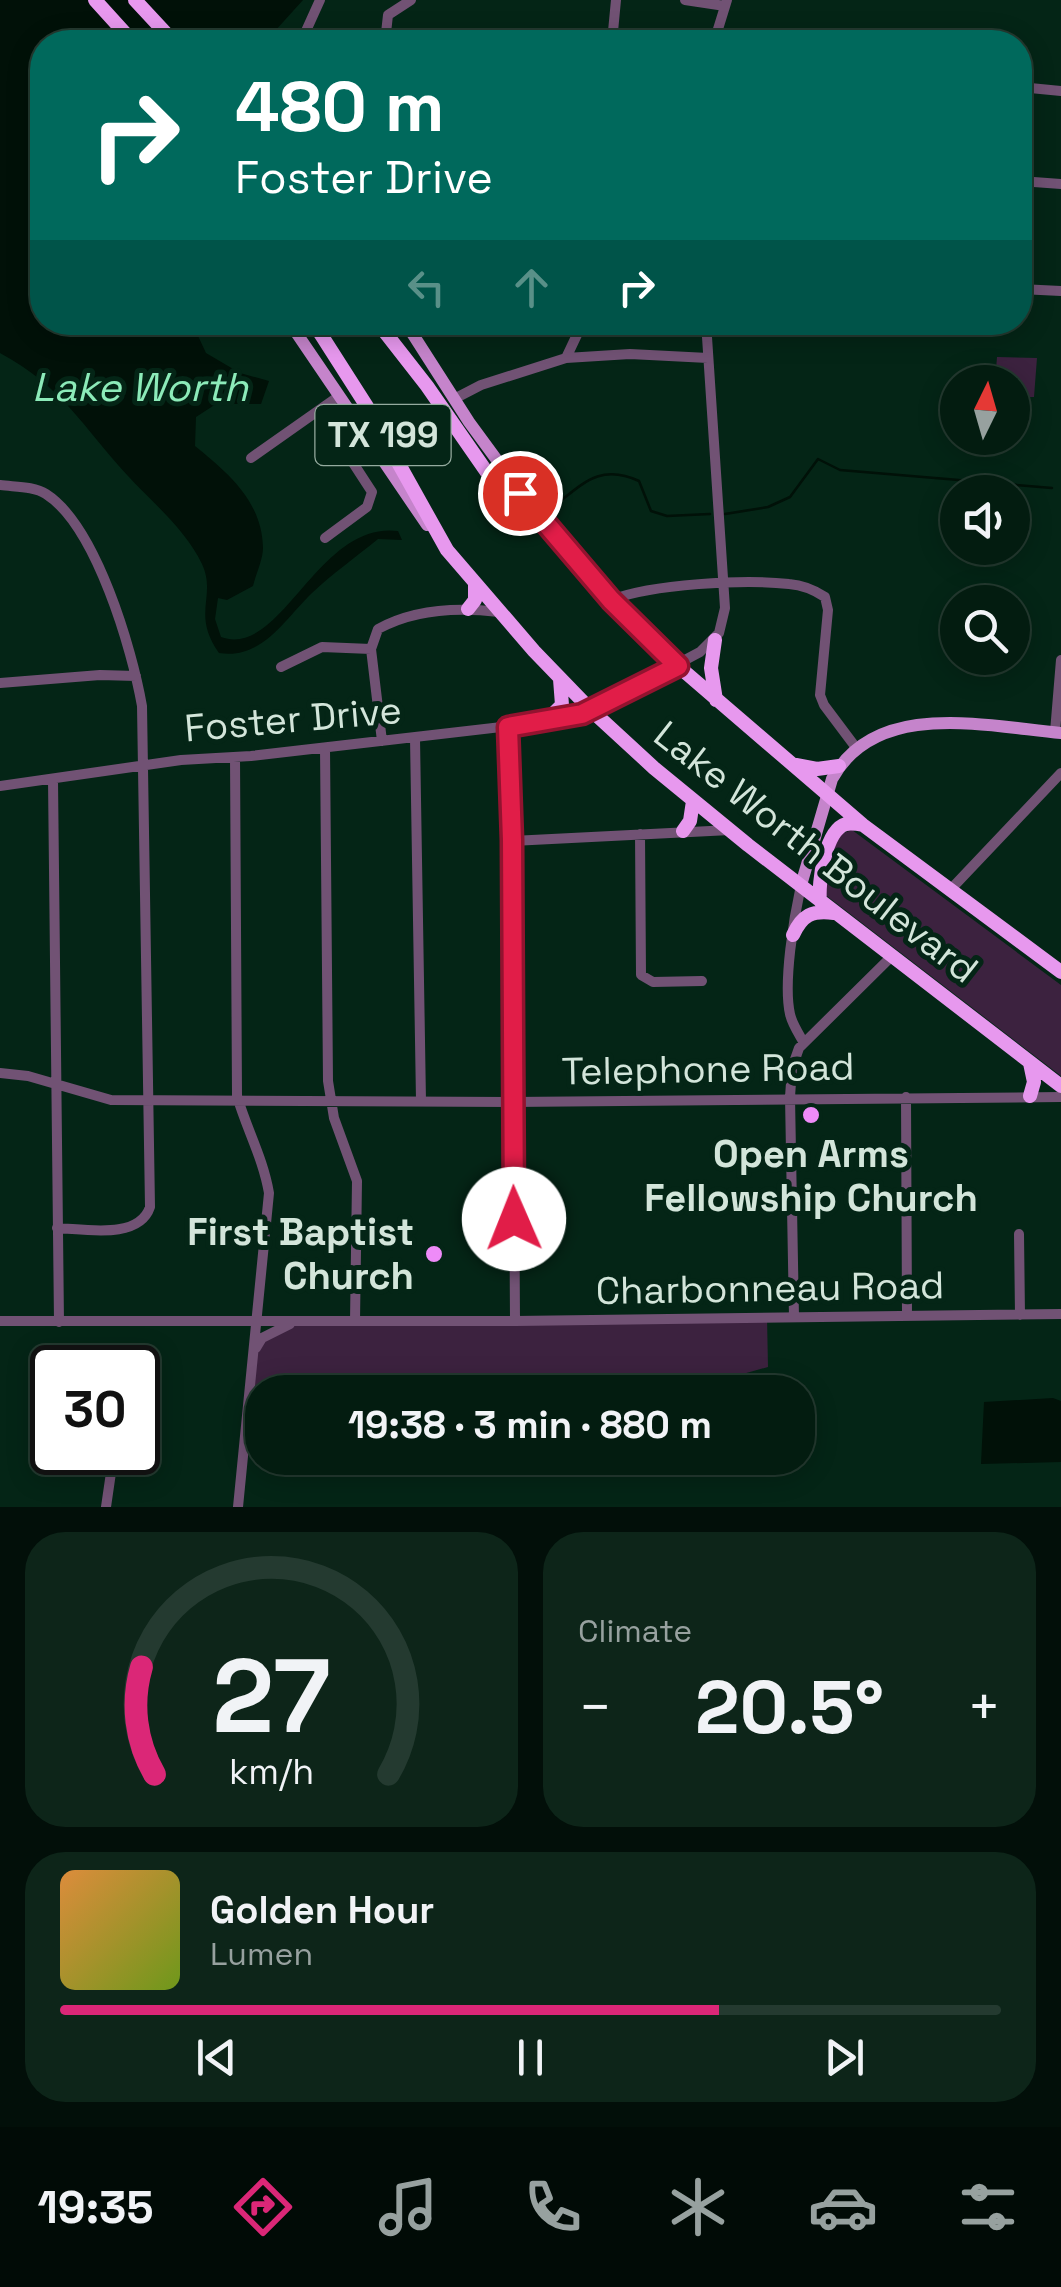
<!DOCTYPE html>
<meta charset="utf-8">
<style>
:root{--surface:#031c10;--page:#0d2519;--text:#f1f3f6;--muted:#97a19f;--line:#243a30;--accent:#db2777}
body{margin:0;font-family:"Space Grotesk",sans-serif;background:var(--page);color:var(--text);height:100vh;display:flex;flex-direction:column;font-size:38px;white-space:nowrap}
*{box-sizing:border-box;margin:0}
p{font-size:32px;color:var(--muted)}
.icon{flex:none;width:55px;height:55px;fill:none;stroke:currentColor;stroke-width:2;stroke-linecap:round;stroke-linejoin:round}
.map{position:relative;height:1507px;overflow:hidden}
.drawer{display:flex;flex-direction:column;gap:25px;padding:25px;background:#020f09;flex:1}
.drawer>*{flex:none}
.hud{position:absolute;left:30px;top:30px;width:1002px;height:305px;border-radius:40px;box-shadow:0 5px 25px #0003,0 0 0 2px var(--line);background:#00695c;color:#fff;overflow:hidden}
.needle{width:65px;rotate:5deg}
.controls{position:absolute;left:940px;top:365px;display:grid;gap:20px}
.controls a{display:grid;place-items:center;width:90px;height:90px;border-radius:50%;background:var(--surface);box-shadow:0 5px 25px #0003,0 0 0 2px var(--line);font-size:50px}
.speed{position:absolute;left:30px;top:1345px;display:flex;gap:20px;font-size:50px;font-weight:700;text-align:center}
.speed>*{display:grid;place-content:center;width:130px;height:130px;border-radius:50%;background:var(--surface);box-shadow:0 5px 25px #0003,0 0 0 2px var(--line);line-height:1}
.speed .limit{border:5px solid #111;border-radius:15px;background:#fff;color:#111}
.pin{position:absolute;display:grid;place-items:center;width:85px;height:85px;color:#fff;margin:-42px;border:5px solid #fff;border-radius:50%;box-shadow:0 2px 10px #0007}
.me{position:absolute;width:110px;margin:-55px;rotate:359deg;stroke-linejoin:round;filter:drop-shadow(0 0 8px #0008)}
.turn{display:flex;align-items:center;gap:35px;height:210px;padding:0 40px;font-size:45px}
.turn .icon{width:130px;height:130px;stroke-width:2.5}
.turn b{display:block;font-size:70px;line-height:85px}
.lanes{display:flex;align-items:center;height:95px;padding:0 40px;background:#0003;justify-content:center;gap:50px;direction:ltr}
.lanes .off{opacity:.35}
.big{font-size:75px;font-weight:800;line-height:1.1}
.drawer .widget{flex:1;display:flex;flex-direction:column;justify-content:center;gap:15px;min-width:0;padding:0 35px;border-radius:40px;background:var(--page)}
.drawer .dial{align-items:center;gap:0}
.dial svg{height:260px;overflow:visible;fill:none;stroke:var(--line);stroke-width:7;stroke-linecap:round;text-anchor:middle}
.dial text{fill:var(--text);stroke:none}
.song{display:flex;align-items:center;gap:30px}
.cover{width:120px;height:120px;border-radius:15px;background:linear-gradient(135deg,hsl(30 70% 55%),hsl(80 70% 35%))}
.played{height:10px;border-radius:5px;background:linear-gradient(90deg,var(--accent) 70%,var(--line) 70%)}
.keys{display:flex;justify-content:space-around;direction:ltr}
.heat{display:flex;justify-content:space-between;align-items:center;font-size:55px;direction:ltr}
.drawer .tiles{flex:1;display:grid;gap:25px;grid-template-columns:1fr 1fr}
.widget:last-child{grid-column:span 2}
.trip{position:absolute;left:245px;top:1375px;width:570px;height:100px;border-radius:40px;background:var(--surface);box-shadow:0 5px 25px #0003,0 0 0 2px var(--line);font-weight:800;line-height:100px;text-align:center}
.dock{display:flex;height:160px;justify-content:space-around;align-items:center;background:#010b06;color:var(--muted)}
.dock .icon{width:70px;height:70px}
.dock .current{color:var(--accent)}
.dock b{font-size:45px;color:var(--text)}
.map>svg:first-child{display:block}
.green{fill:#3c223f}
.water{fill:#011108}
.lines{fill:none;stroke-linecap:round;stroke-linejoin:round}
.stream{stroke:#011108;stroke-width:2.5}
.minor{stroke:#715274;stroke-width:10}
.major{stroke:#c584cb;stroke-width:12}
.highway{stroke:#e798ee;stroke-width:14}
.route-casing{stroke:#92132f;stroke-width:25}
.route{stroke:#e11d48;stroke-width:18}
.poi-dot{fill:#ee8bf8;stroke:#042516;stroke-width:4}
.labels{text-anchor:middle;stroke-width:10;stroke-linejoin:round;paint-order:stroke}
.shield{fill:#042516;stroke:#95ab9f;stroke-width:2.5}
.shield-label{font-size:35px;font-weight:bold;fill:#d3e5da}
.street-label{font-size:38px;fill:#d3e5da;stroke:#042516}
.poi-label{font-size:38px;font-weight:bold;fill:#d3e5da;stroke:#042516}
.water-label{font-size:40px;font-style:italic;fill:#8cebb9;stroke:#042516}
</style>
<div class="map">
<svg width="1061" height="1507" viewBox="0 0 1061 1507">
<rect width="100%" height="100%" fill="#042516"/>
<path class="green" d="M997 357 1037 358 1034 397H1013L1012 382H995Z
M852 830 1061 985V1076L823 893 838 835Z
M767 1317 768 1367 718 1381 567 1385 555 1392H262V1418L249 1417 255 1348 288 1325Z"/>
<path class="water" d="M0 0H303L265 42H42V322L192 323 206 353 240 373 269 381 261 404H216L196 417 195 446C228 473 262 501 263 548 263 559 256 574 253 586L227 600 218 598 215 619 221 637C282 659 317 521 398 531L402 540 378 539C356 557 332 574 312 593 284 620 262 660 219 653 191 613 217 597 202 564 186 530 153 503 128 476 82 426 63 387 0 353Z
M1053 1398 1061 1401V1462L981 1464 984 1402Z"/>
<g class="lines">
<path class="stream" d="M546 512C579 489 596 461 639 481L651 511 667 516 710 514
M725 514 768 507 790 497 818 459 840 470 1052 488"/>
<path class="minor" d="M685 0 725 6
M301 42 320 0
M385 42 388 15 411 0
M612 42 616 0
M714 42 727 0
M1020 87 1061 91
M1020 181 1061 184
M1020 289 1061 291
M414 337 428 322
M566 358 630 354 708 358
M454 399 481 385 566 358 583 322
M320 412 372 492 367 507 325 538
M251 458 339 396
M0 485C14 487 34 486 46 494 96 526 132 649 142 706L150 1207C139 1240 85 1229 57 1228
M611 600C652 584 744 579 789 584 802 585 813 589 825 597L828 610 820 695 824 705 857 749
M281 667 322 647 371 649
M0 683 100 675 136 676
M508 727 512 841 515 1321
M1055 732 1061 660
M415 738 421 1101
M382 741 371 649 378 629C414 609 458 607 499 612
M325 748 328 1081 334 1118 357 1181 355 1321
M235 757 237 1096C247 1130 263 1158 269 1193L238 1507
M53 780 59 1322
M0 786 181 760 251 756 545 722 591 710 700 652 719 633 725 608 706 322
M640 834 641 975 653 982 702 981
M512 841 730 830
M801 885C794 917 783 983 790 1014 792 1024 799 1034 804 1043
M952 888 1061 773
M0 1073 28 1076 111 1100 512 1102 1061 1097
M906 1097 907 1316
M1019 1234 1020 1315
M794 1317 790 1097 792 1068 799 1048 892 956
M0 1321H515L1061 1314
M256 1348 262 1338 290 1324
M106 1507 114 1452"/>
<path class="major" d="M289 322 427 525
M405 322 469 422 530 505
M801 885 832 779C876 699 985 726 1061 733"/>
<path class="highway" d="M95 0 133 42
M135 0 174 42
M313 322 366 405 447 550 534 651 591 710 654 768 748 845 1061 1086
M377 322 427 386 486 471 540 519 611 600 678 666 863 825 1061 972
M468 609 475 600V585
M715 640 711 668 716 700
M545 722 562 705 560 679
M796 765 817 769 839 766
M683 831 690 821 693 801
M820 901C818 883 825 830 846 824 852 823 858 824 863 825
M793 935C802 915 812 910 834 913
M1030 1063 1034 1082 1030 1096"/>
</g>
<g class="lines">
<g class="route-casing">
<path id="route" d="M514 1219 512 840 508 727 582 714 678 666 611 600 520 493"/>
</g>
<use href="#route" class="route"/>
</g>
<g class="poi-dot">
<circle cx="811" cy="1115" r="10"/>
<circle cx="434" cy="1254" r="10"/>
</g>
<g class="labels">
<rect class="shield" x="315.5" y="405" width="135" height="60" rx="8"/>
<g class="shield-label">
<text x="383" y="447">TX 199</text>
</g>
<g class="street-label">
<text transform="translate(293 719) rotate(-5)" y="13">Foster Drive</text>
<text transform="translate(816 852) rotate(38)" y="13">Lake Worth Boulevard</text>
<text transform="translate(708 1069) rotate(-1)" y="13">Telephone Road</text>
<text transform="translate(770 1288) rotate(-1)" y="13">Charbonneau Road</text>
</g>
<g class="poi-label">
<text x="811" y="1167">Open Arms<tspan x="811" dy="44">Fellowship Church</tspan></text>
<text x="414" y="1245" text-anchor="end">First Baptist<tspan x="414" dy="44">Church</tspan></text>
</g>
<g class="water-label">
<text x="140" y="401">Lake Worth</text>
</g>
</g>
</svg>
<div class="controls">
<a><svg class="needle" viewBox="-14 -14 28 28"><path d="M0-13l5 13h-10z" fill="#e53935"/><path d="M0 13l5-13h-10z" fill="#97a19f"/></svg></a>
<a><svg class="icon" aria-label="sound" viewBox="0 0 24 24"><path d="M4 9h4l5-4v14l-5-4H4zM17 9q2 3 0 6"/></svg></a>
<a><svg class="icon" aria-label="search" viewBox="0 0 24 24"><circle cx="10" cy="10" r="6"/><path d="M15 15l6 6"/></svg></a>
</div>
<div class="speed"><div class="limit">30</div></div>
<div class="pin" style="left:520px;top:493px;background:#d93025"><svg class="icon" aria-label="arrive" viewBox="0 0 24 24"><path d="M6 21V4h12l-3 4 3 4H6"/></svg></div>
<svg class="me" style="left:514px;top:1219px" viewBox="-20 -20 40 40"><circle r="19" fill="#fff"/><path d="M0-13L10 11 0 6-10 11z" fill="#e11d48"/></svg>
<div class="trip">19:38 · 3 min · 880 m</div>
<div class="hud">
<div class="turn"><svg class="icon" aria-label="right" viewBox="0 0 24 24"><path d="M7 20v-9h11M14 6l5 5-5 5"/></svg><div><b>480 m</b>Foster Drive</div></div>
<div class="lanes"><svg class="icon off" aria-label="left" viewBox="0 0 24 24"><path d="M17 20v-9H6M10 6l-5 5 5 5"/></svg><svg class="icon off" aria-label="ahead" viewBox="0 0 24 24"><path d="M12 20V5M6 11l6-6 6 6"/></svg><svg class="icon" aria-label="right" viewBox="0 0 24 24"><path d="M7 20v-9h11M14 6l5 5-5 5"/></svg></div>
</div>
</div>
<section class="drawer">
<div class="tiles">
<div class="widget dial"><svg viewBox="0 0 100 80">
<path d="M14 69A42 42 0 1 1 86 69"/>
<path d="M14 69A42 42 0 0 1 10 36" stroke="#db2777"/>
<text x="50" y="56" font-size="32" font-weight="700">27</text>
<text x="50" y="72" font-size="11">km/h</text>
</svg></div>
<div class="widget"><p>Climate</p>
<div class="heat"><a>−</a><b class="big">20.5°</b><a>+</a></div>
</div>
<div class="widget">
<div class="song"><i class="cover"></i><div><b>Golden Hour</b><p>Lumen</p></div></div>
<div class="played"></div>
<div class="keys"><svg class="icon" aria-label="previous" viewBox="0 0 24 24"><path d="M18 5L8 12l10 7zM5 5v14"/></svg><svg class="icon" aria-label="pause" viewBox="0 0 24 24"><path d="M8 5v14M16 5v14"/></svg><svg class="icon" aria-label="next" viewBox="0 0 24 24"><path d="M6 5l10 7-10 7zM19 5v14"/></svg></div>
</div>
</div>
</section>
<nav class="dock">
<b>19:35</b>
<svg class="icon current" aria-label="directions" viewBox="0 0 24 24"><path d="M12 3l9 9-9 9-9-9zM9 14v-3h6M13 9l2 2-2 2"/></svg>
<svg class="icon" aria-label="music" viewBox="0 0 24 24"><path d="M9 18V5l10-2v13"/><circle cx="6" cy="18" r="3"/><circle cx="16" cy="16" r="3"/></svg>
<svg class="icon" aria-label="phone" viewBox="0 0 24 24"><path d="M5 4h4l2 5-3 2q2 4 5 5l2-3 5 2v4C11 20 4 13 5 4z"/></svg>
<svg class="icon" aria-label="climate" viewBox="0 0 24 24"><path d="M12 3v18M4 7l16 10M4 17L20 7"/></svg>
<svg class="icon" aria-label="car" viewBox="0 0 24 24"><path d="M5 17H2v-5l4-1 3-4h7l3 4 3 1v5h-3M9 17h6M6 11h13"/><circle cx="7" cy="17" r="2"/><circle cx="17" cy="17" r="2"/></svg>
<svg class="icon" aria-label="filters" viewBox="0 0 24 24"><path d="M4 7h16M4 17h16"/><circle cx="9" cy="7" r="2"/><circle cx="15" cy="17" r="2"/></svg>
</nav>
